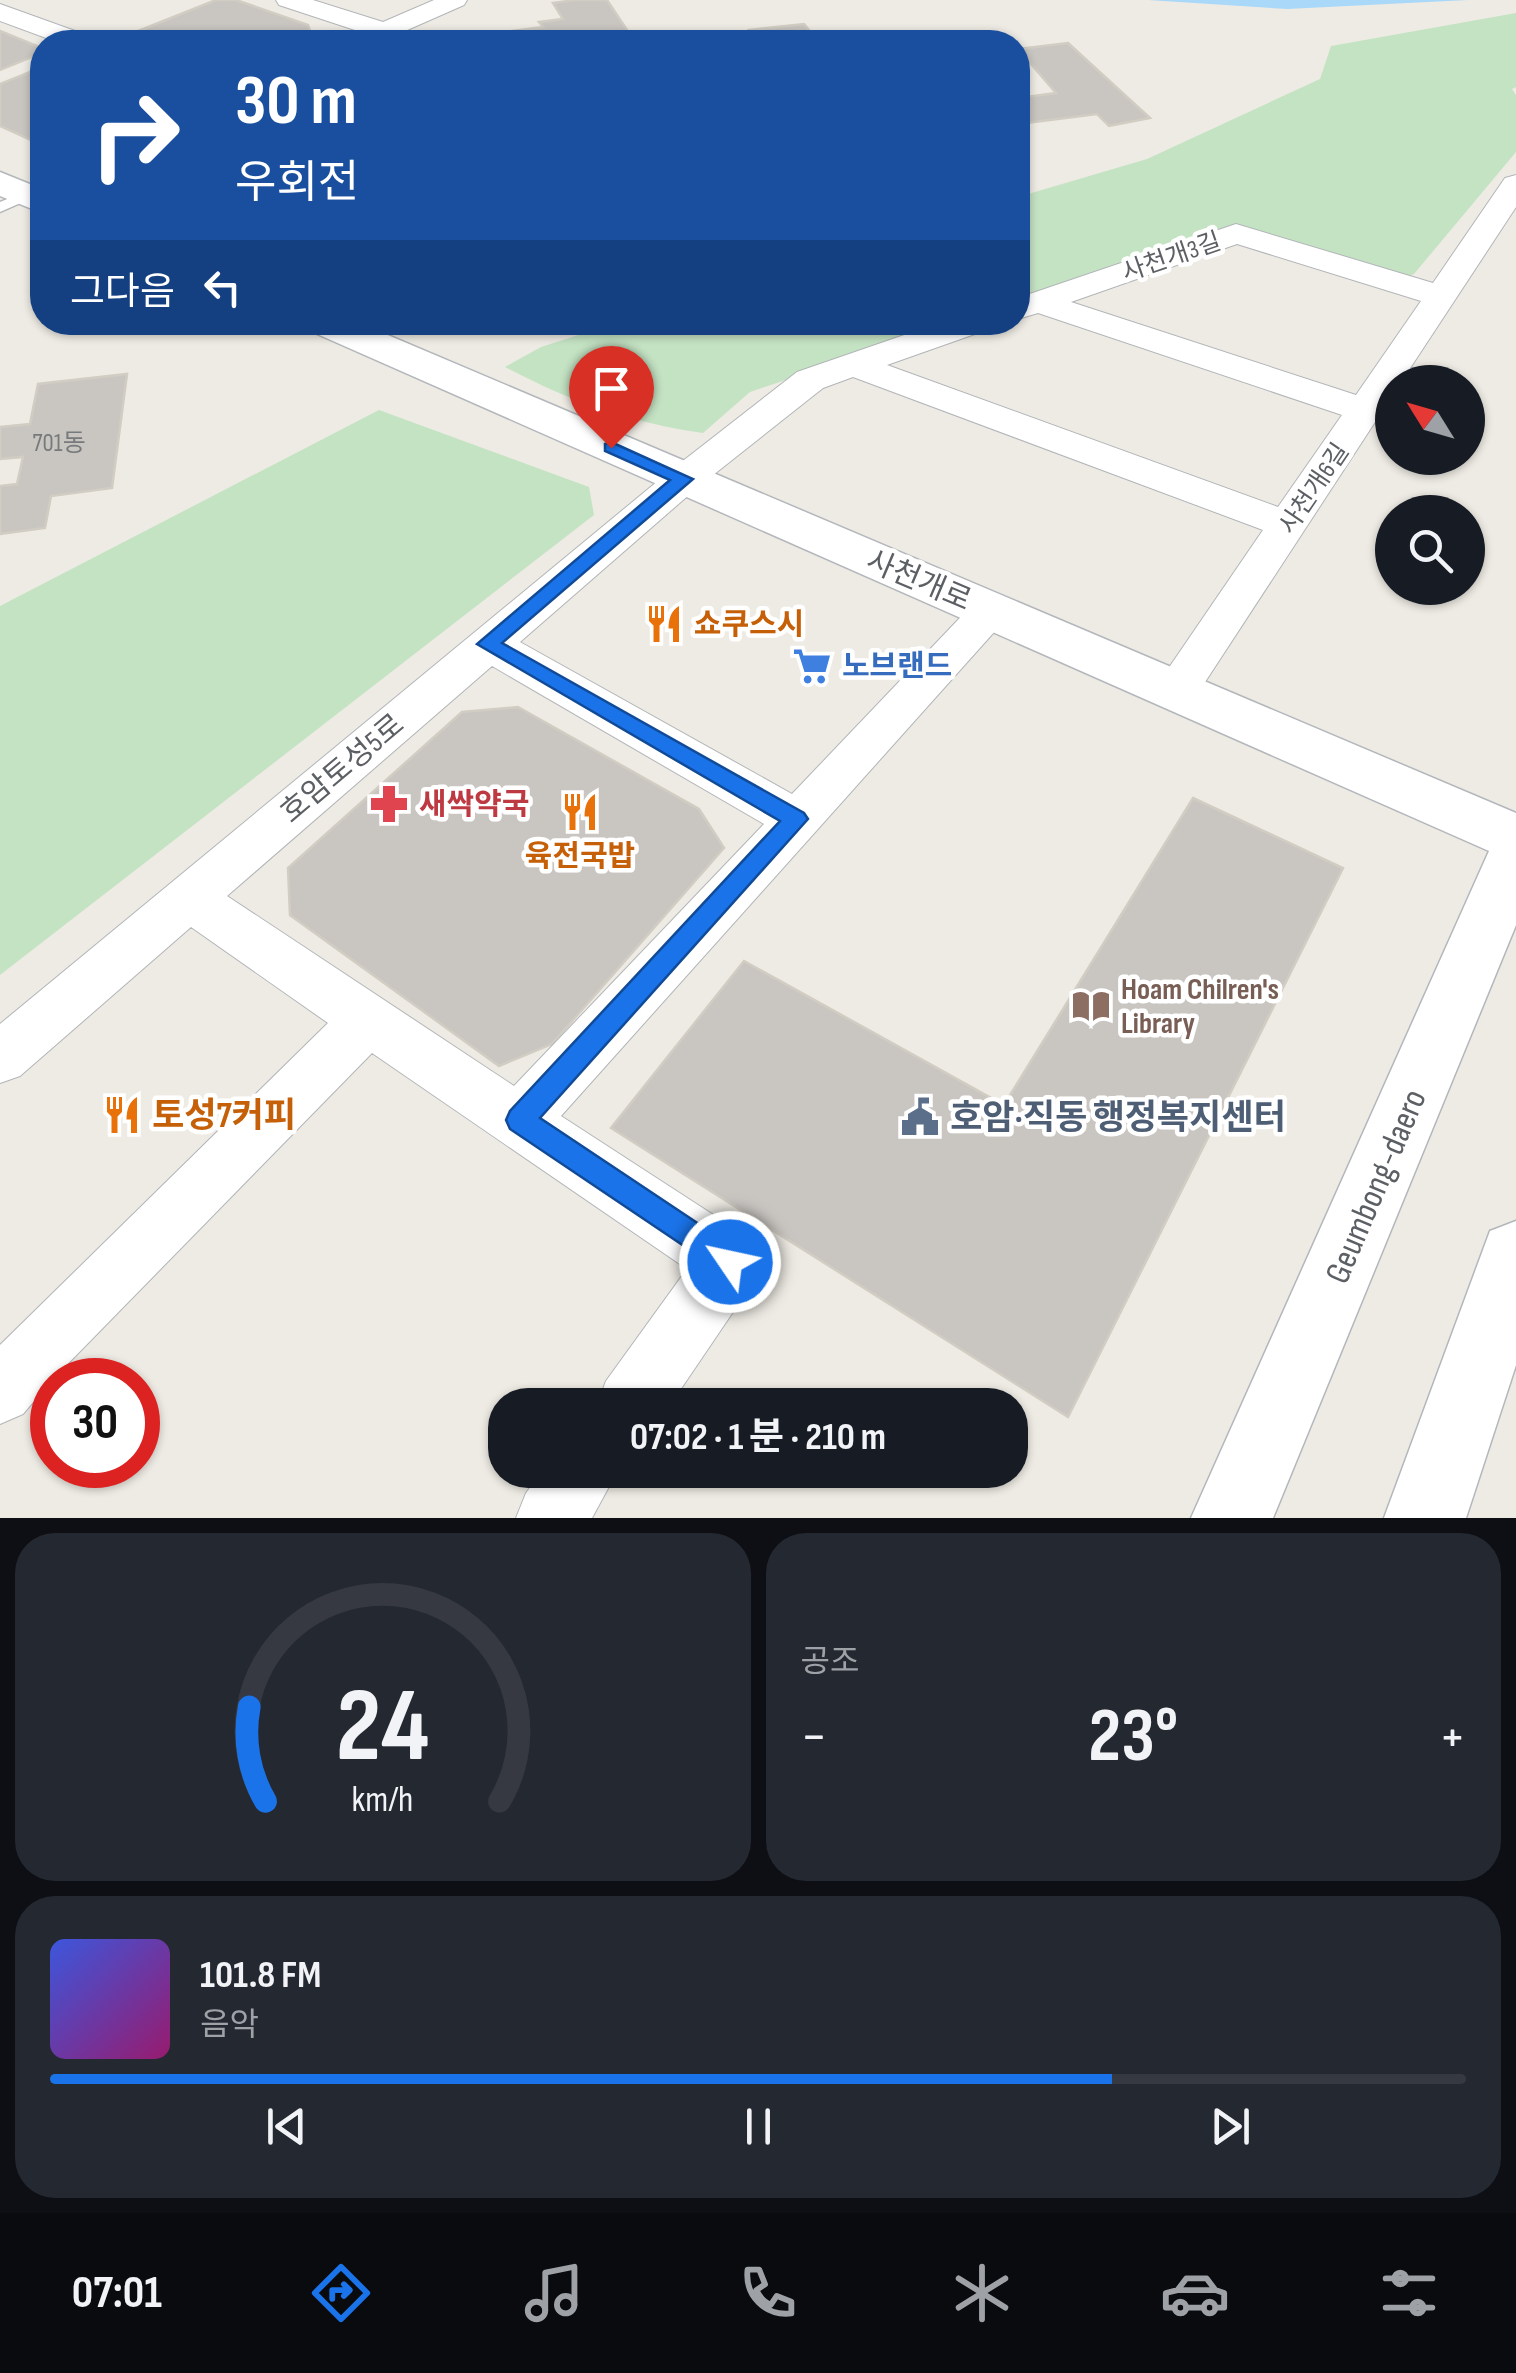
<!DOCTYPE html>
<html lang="ko">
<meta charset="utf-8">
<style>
:root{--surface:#171b24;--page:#242831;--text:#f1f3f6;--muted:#9ea1a6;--line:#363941;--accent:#1a73e8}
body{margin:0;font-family:"Sofia Sans Condensed","Noto Sans KR",sans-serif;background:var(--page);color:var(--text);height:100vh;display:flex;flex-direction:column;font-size:38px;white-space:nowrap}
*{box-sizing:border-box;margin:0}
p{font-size:32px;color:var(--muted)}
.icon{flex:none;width:55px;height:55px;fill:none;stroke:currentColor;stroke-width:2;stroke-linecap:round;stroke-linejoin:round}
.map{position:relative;height:1518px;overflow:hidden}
.sheet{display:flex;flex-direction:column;gap:15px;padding:15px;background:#0d0f14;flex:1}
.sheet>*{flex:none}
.top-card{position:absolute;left:30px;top:30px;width:1000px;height:305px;border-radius:40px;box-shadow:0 2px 8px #0004;background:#1a4fa0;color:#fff;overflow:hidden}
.needle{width:65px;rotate:307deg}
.fabs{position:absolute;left:1375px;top:365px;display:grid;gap:20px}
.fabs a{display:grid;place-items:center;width:110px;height:110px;border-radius:50%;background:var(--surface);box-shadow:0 2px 8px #0004;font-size:50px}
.speed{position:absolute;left:30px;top:1358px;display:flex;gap:20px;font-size:50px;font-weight:700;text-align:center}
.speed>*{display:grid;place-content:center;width:130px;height:130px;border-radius:50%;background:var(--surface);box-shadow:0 2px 8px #0004;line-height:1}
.speed .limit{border:15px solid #d22;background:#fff;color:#111}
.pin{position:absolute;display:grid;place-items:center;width:85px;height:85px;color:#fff;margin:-102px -42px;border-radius:50% 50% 50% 0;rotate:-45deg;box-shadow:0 0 10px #0007}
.pin .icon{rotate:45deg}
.me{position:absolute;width:110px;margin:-55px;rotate:304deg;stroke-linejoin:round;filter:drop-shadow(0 0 8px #0008)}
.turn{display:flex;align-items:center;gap:35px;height:210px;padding:0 40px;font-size:45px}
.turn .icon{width:130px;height:130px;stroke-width:2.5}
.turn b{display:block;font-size:70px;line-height:85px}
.then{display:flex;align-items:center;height:95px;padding:0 40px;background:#0003;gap:20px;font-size:38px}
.big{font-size:75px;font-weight:700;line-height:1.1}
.sheet .widget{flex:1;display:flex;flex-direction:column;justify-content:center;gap:15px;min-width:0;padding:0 35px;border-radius:40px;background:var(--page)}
.sheet .dial{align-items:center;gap:0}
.dial svg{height:260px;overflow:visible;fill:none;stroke:var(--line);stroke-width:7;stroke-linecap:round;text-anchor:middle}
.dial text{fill:var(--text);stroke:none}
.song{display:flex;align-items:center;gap:30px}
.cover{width:120px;height:120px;border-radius:15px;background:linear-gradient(135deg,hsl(230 70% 55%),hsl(320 70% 35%))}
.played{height:10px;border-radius:5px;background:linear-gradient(90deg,var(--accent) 75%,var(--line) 75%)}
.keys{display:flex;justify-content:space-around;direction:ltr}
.heat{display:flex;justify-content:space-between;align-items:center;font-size:55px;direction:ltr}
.sheet .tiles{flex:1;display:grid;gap:15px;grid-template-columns:1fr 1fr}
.widget:last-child{grid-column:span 2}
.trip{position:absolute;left:488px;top:1388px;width:540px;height:100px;border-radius:40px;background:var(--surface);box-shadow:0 2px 8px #0004;font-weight:700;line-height:100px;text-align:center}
.tabs{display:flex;height:160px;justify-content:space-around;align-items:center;background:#090b0e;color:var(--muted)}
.tabs .icon{width:70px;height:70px}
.tabs .on{color:var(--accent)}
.tabs b{font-size:45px;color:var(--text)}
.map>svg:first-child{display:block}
.green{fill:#c4e3c3}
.water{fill:#a9d8f9}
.building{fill:#c9c6c2;stroke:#d2cdc3;stroke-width:2.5}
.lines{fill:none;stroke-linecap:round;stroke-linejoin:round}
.lane-casing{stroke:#b2b5b8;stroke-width:3}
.street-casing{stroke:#b2b5b8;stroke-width:2}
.secondary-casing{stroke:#b3b7bb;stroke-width:3}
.lane{fill:#fff;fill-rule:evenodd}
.street{fill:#fff;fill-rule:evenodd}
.secondary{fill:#fff;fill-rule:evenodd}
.route{fill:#1a73e8;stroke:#114b97;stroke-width:2.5}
.labels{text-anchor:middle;stroke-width:9;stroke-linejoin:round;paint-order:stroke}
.far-street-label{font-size:25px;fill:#5c6064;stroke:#fff}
.number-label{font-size:25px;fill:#777a7c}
.street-label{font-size:30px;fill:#5c6064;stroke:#fff}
.food-label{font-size:30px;font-weight:bold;fill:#c56008;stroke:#fff;text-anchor:start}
.shop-label{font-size:30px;font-weight:bold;fill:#366cbe;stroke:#fff;text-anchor:start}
.health-label{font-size:30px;font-weight:bold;fill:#be3a42;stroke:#fff;text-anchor:start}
.education-label{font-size:30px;font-weight:bold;fill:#785e54;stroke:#fff;text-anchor:start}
.near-food-label{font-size:35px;font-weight:bold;fill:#c56008;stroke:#fff;text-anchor:start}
.near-service-label{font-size:35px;font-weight:bold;fill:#4e5e75;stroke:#fff;text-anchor:start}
.near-street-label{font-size:35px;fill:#5c6064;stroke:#fff}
</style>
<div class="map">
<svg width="1516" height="1518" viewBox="0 0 1516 1518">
<rect width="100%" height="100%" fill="#eeebe4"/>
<path class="green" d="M1516 13V87L1512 89 1516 95V152L1414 274 1409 276 1211 235 1018 300V197L1147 159 1320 79 1331 46Z
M616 323H952L750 392 703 433C631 423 569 401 505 367L541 347Z
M379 410 589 487 594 515 0 975V606Z"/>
<path class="water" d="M1148 0H1468L1287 9Z"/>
<path class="building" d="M216 0H236L308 25 312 36 298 42H137L123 37Z
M575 0H607L635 42H501L497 33 543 27 539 22 563 19 553 3Z
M804 24 819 42H757L749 30Z
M0 31 42 48V53L0 70Z
M1068 43 1150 118 1109 126 1097 114 1018 124V98L1056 93 1018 49Z
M42 67V140L33 141 0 126V84Z
M127 374 112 488 51 496 45 528 0 534V486L17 484 23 457 0 459V427L30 424 38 384Z
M518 707 699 809 724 848 552 1044 499 1066 290 915 288 868 462 712Z
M1193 798 1343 868 1068 1417 611 1128 744 961 1004 1105Z"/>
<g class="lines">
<g class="lane-casing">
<path id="lane" d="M384 27 422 39 424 42H407L380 34V28Z
M27 191 32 192V198L0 212V202Z"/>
</g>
<g class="street-casing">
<path id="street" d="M276 0H313L383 22 434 0H467L464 5 380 42H346L361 32 279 5Z
M0 4 89 36 93 42H57L0 21Z
M1516 175V207L1401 382H1392V396L1192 702 1176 707 1160 702 1153 691 1263 530 853 377 823 388 698 487 520 642 792 794 976 601 991 596 1006 601 1013 611 561 1116 752 1240 761 1262 752 1284 670 1405H597L606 1381 687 1269 372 1053 52 1380 23 1414 0 1424V1345L328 1023 191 927 20 1076 0 1083V1024L670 471 797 372 942 322H994L989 329 887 365 1278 507 1342 415 1038 313 1018 319V298L1236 224 1433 283 1505 178ZM1237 244 1421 301 1356 395 1071 302ZM492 666 764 824 514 1086 227 896Z
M543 1470H618L592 1518H516L526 1493Z"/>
</g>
<g class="secondary-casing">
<path id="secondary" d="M0 172 42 189V213L0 196Z
M302 322H357L1516 813V925L1273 1518H1191L1489 851 308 330Z
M1516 1221V1365L1466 1518H1384L1490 1231Z"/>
</g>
<use href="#lane" class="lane"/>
<use href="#street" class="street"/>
<use href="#secondary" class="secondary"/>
</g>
<path class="route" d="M611 442 693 479 502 643 804 813 808 819 540 1118 741 1252 745 1262 741 1272 730 1277 510 1129 506 1120 510 1111 780 821 477 644 670 480 605 451V444Z"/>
<defs>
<g id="restaurant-bare" transform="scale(3)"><path d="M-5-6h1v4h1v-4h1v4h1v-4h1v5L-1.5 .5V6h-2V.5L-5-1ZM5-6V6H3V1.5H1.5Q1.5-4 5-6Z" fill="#e8710a" stroke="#fff" stroke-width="2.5" paint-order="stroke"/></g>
<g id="supermarket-bare" transform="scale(3)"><path d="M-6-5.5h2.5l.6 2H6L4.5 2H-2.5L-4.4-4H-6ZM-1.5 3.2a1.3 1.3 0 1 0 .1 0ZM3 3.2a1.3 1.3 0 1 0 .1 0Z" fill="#3f7fe0" stroke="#fff" stroke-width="2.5" paint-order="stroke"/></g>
<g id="pharmacy-bare" transform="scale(3)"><path d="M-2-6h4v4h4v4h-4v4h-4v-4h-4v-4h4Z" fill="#e0444e" stroke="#fff" stroke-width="2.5" paint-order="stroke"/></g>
<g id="library-bare" transform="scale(3)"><path d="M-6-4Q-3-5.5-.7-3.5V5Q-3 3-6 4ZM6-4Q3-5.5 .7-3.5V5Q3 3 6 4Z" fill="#8d6e63" stroke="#fff" stroke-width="2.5" paint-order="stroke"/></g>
<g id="civic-bare" transform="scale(3)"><path d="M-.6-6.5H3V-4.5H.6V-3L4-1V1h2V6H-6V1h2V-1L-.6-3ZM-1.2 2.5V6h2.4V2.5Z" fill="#5c6f8a" stroke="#fff" stroke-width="2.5" paint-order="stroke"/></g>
</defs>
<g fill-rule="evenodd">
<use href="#restaurant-bare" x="664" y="624"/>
<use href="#supermarket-bare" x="812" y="666"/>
<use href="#pharmacy-bare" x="389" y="804"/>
<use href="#restaurant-bare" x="580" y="812"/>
<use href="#library-bare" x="1091" y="1006"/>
<use href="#restaurant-bare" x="122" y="1115"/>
<use href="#civic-bare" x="920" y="1117"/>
</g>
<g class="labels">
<g class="far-street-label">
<text transform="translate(1171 256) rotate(-19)" y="9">사천개3길</text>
<text transform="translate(1313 488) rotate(-56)" y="9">사천개6길</text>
</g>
<g class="number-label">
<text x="59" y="451">701동</text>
</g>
<g class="street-label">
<text transform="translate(919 580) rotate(23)" y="10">사천개로</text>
<text transform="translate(342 768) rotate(-40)" y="10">호암토성5로</text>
</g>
<g class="food-label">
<text x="694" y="634">쇼쿠스시</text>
<text x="580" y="866" text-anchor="middle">육전국밥</text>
</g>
<g class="shop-label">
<text x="842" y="676">노브랜드</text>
</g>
<g class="health-label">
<text x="419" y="814">새싹약국</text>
</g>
<g class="education-label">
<text x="1121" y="999">Hoam Chilren's<tspan x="1121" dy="34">Library</tspan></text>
</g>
<g class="near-food-label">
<text x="152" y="1127">토성7커피</text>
</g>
<g class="near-service-label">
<text x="950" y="1129">호암·직동 행정복지센터</text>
</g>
<g class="near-street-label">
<text transform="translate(1375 1186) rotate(-67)" y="12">Geumbong-daero</text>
</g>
</g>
</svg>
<div class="fabs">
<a><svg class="needle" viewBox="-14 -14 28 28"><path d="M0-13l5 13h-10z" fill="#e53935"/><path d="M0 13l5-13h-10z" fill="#9ea1a6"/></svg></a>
<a><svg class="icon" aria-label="search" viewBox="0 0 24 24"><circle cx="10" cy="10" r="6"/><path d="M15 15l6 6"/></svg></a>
</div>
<div class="speed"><div class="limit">30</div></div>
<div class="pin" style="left:611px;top:448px;background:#d93025"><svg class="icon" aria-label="arrive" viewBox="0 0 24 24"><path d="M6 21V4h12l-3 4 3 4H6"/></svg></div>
<svg class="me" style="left:730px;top:1262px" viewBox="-20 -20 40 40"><circle r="17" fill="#1a73e8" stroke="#fff" stroke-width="3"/><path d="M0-11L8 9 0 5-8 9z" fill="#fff"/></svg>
<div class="trip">07:02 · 1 분 · 210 m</div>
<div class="top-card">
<div class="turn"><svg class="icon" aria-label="right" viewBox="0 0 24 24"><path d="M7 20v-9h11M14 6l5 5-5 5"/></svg><div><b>30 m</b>우회전</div></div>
<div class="then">그다음<svg class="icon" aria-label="left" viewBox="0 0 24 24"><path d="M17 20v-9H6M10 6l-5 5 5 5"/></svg></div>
</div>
</div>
<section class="sheet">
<div class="tiles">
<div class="widget dial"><svg viewBox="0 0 100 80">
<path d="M14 69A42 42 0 1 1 86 69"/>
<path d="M14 69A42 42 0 0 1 9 40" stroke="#1a73e8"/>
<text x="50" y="56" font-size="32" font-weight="700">24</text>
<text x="50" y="72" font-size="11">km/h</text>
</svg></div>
<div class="widget"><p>공조</p>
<div class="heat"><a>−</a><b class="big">23°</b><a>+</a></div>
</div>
<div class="widget">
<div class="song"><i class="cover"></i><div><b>101.8 FM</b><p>음악</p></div></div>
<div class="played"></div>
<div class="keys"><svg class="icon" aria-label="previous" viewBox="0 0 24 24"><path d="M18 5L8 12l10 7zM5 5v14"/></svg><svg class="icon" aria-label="pause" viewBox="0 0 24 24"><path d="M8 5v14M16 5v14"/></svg><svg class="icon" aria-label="next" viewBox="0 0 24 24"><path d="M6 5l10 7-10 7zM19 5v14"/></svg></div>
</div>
</div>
</section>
<nav class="tabs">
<b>07:01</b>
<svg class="icon on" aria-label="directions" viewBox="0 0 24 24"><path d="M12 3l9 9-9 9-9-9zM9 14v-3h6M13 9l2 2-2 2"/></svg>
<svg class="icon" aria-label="music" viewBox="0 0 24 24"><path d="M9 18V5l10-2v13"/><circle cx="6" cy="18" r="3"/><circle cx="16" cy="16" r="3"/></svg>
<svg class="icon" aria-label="phone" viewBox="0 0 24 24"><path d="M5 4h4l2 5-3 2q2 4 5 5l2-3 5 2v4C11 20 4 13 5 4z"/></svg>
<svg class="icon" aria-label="climate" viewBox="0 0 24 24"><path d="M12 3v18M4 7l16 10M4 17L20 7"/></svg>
<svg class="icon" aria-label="car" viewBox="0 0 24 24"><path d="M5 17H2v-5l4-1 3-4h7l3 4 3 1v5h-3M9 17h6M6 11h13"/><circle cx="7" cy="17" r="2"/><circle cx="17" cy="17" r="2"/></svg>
<svg class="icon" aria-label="filters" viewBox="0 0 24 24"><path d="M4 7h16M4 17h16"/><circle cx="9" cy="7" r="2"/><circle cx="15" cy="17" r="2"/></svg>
</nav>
